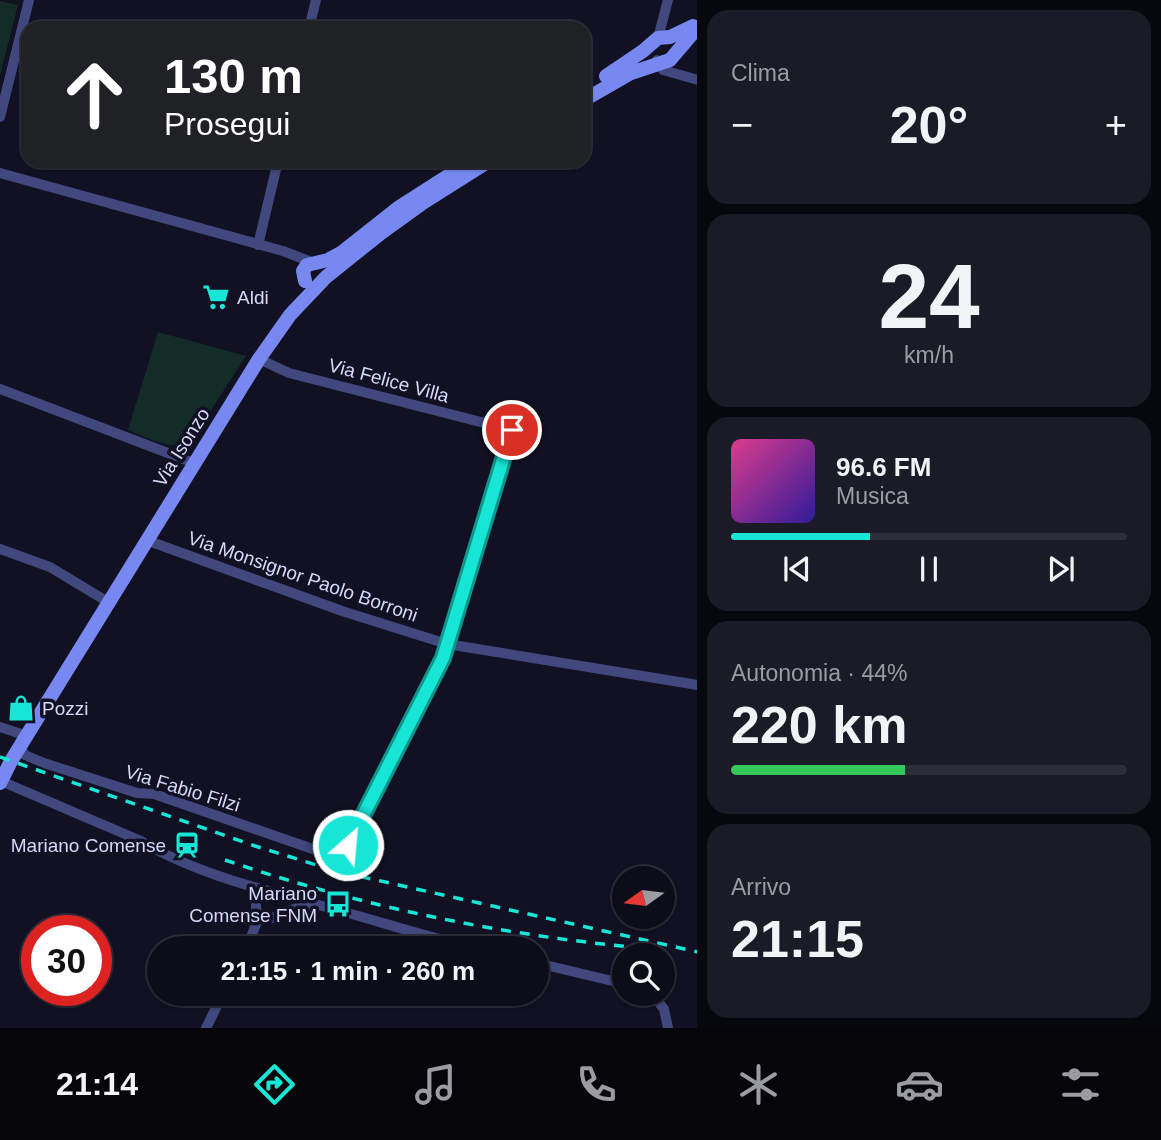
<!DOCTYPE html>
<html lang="it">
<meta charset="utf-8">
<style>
:root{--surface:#0d0d1a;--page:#1b1b27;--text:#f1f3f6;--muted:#9a9ca2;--line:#2d2d39;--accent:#17e6d7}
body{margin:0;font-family:Helvetica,sans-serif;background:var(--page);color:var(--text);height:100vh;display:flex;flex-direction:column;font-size:26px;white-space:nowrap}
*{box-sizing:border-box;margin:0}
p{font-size:23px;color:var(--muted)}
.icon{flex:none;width:38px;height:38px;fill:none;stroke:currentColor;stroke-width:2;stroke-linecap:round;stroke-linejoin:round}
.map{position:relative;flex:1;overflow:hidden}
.details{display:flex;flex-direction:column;gap:10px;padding:10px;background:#07070e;width:464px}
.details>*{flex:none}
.hud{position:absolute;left:21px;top:21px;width:570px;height:147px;border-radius:21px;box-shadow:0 2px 5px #0004,0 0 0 2px var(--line);background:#202124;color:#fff;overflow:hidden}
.needle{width:46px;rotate:256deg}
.buttons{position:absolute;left:612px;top:866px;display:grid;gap:14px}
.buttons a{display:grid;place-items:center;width:63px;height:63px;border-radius:50%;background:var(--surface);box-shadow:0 2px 5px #0004,0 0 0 2px var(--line);font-size:35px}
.speed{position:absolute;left:21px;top:915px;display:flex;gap:14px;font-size:35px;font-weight:700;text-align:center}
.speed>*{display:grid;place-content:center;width:91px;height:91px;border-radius:50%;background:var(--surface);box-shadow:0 2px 5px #0004,0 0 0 2px var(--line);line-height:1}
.speed .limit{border:10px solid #d22;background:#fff;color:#111}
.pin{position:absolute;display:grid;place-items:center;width:60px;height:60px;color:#fff;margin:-30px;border:4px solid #fff;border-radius:50%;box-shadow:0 2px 7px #0007}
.me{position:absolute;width:77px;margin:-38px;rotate:27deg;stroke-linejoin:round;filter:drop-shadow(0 0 5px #0008)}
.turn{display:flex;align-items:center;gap:24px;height:147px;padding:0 28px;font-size:32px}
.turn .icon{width:91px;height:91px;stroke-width:2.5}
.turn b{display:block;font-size:49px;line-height:60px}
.big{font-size:52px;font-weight:800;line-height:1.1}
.details .tile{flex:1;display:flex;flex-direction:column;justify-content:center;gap:10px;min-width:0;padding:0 24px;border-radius:21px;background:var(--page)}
.details .dial{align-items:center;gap:0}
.dial b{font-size:91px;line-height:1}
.song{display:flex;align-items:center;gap:21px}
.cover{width:84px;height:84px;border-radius:10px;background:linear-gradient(135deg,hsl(330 70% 55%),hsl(250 70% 35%))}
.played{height:7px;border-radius:4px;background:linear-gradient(90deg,var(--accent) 35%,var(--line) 35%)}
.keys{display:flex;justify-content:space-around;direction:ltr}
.heat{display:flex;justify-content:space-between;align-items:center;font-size:38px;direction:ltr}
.charge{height:10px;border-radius:5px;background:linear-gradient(90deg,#34c759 44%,var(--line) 0)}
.trip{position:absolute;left:147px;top:936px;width:402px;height:70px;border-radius:35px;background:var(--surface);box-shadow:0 2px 5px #0004,0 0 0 2px var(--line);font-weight:800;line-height:70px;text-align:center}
.tabs{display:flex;height:112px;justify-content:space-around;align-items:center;background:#05050a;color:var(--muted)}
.tabs .icon{width:49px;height:49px}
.tabs .current{color:var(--accent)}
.tabs b{font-size:32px;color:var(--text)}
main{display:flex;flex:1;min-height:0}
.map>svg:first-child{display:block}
.green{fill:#142c27}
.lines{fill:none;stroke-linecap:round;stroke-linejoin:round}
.street{stroke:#40487d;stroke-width:10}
.secondary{stroke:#7789f1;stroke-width:14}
.rail{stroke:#17e6d7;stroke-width:3.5;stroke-dasharray:10 9;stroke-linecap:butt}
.route-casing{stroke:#0f968c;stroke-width:18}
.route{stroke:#17e6d7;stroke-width:12}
.labels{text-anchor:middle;stroke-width:7;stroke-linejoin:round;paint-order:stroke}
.poi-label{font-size:19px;fill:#d6d8fb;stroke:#111123;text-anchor:start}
.street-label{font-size:19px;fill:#d6d8fb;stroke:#111123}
</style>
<main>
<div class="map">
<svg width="698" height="1028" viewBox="0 0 698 1028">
<rect width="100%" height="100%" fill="#111123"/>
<path class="green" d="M0 1 18 5 0 75Z
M158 332 246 356 193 438C173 454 149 438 128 430Z"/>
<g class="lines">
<path class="street" d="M309 28 316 0
M658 38 668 0
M657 60 663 70 698 80
M0 117 29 0
M0 173 283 251 314 263
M258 245 278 161
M0 389 194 463
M146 540 342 611 447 644 698 685
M0 549 50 567 108 602
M0 727 27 736
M20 747 25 755 44 763 137 793 154 794 330 855H340L346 849 443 658 512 430 289 373 259 359
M1 781 141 841C196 874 264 890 326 907 376 920 425 937 475 948
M267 891 256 900V910L262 917 272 918 294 909 316 907
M247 948 256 924V910
M537 963 625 984
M652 994 664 1009 668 1028
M206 1028 223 994"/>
<path class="secondary" d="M606 76 643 51 658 38 670 37 693 26
M584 100 631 73 670 60 698 27
M305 281 303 271 307 265 328 260 341 253 398 208 462 167
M0 783 11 761 259 359 290 315 326 277 381 233 424 202 489 161"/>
<path class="rail" d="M0 757 255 846 336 871 698 952
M225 860C360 906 499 935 642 948"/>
</g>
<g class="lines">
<g class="route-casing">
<path id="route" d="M348 845 443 658 512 430"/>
</g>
<use href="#route" class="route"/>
</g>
<defs>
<g id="supermarket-bare" transform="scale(2.1)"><path d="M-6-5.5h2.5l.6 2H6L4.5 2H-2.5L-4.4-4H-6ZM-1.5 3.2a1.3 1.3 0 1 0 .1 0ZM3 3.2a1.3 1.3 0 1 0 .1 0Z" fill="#17e6d7" stroke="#111123" stroke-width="2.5" paint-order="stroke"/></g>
<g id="shop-bare" transform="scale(2.1)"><path d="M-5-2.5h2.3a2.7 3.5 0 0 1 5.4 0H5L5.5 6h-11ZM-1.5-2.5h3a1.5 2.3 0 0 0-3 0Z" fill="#17e6d7" stroke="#111123" stroke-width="2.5" paint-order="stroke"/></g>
<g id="station-bare" transform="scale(2.1)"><path d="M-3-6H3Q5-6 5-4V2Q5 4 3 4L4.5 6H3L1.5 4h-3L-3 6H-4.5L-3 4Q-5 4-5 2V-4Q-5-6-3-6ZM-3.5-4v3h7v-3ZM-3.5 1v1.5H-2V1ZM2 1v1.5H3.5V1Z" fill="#17e6d7" stroke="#111123" stroke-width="2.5" paint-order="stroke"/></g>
<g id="bus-bare" transform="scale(2.1)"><path d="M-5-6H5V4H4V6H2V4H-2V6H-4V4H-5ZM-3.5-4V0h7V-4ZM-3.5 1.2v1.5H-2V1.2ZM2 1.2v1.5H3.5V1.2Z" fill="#17e6d7" stroke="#111123" stroke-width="2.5" paint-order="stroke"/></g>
</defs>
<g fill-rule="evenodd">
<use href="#supermarket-bare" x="216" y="297"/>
<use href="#shop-bare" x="21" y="708"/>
<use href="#station-bare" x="187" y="845"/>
<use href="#bus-bare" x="338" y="904"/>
</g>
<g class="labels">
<g class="poi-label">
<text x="237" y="304">Aldi</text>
<text x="42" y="715">Pozzi</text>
<text x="166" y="852" text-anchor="end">Mariano Comense</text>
<text x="317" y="900" text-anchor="end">Mariano<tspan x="317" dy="22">Comense FNM</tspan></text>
</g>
<g class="street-label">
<text transform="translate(389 380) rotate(15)" y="7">Via Felice Villa</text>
<text transform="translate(181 447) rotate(-58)" y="7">Via Isonzo</text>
<text transform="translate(303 576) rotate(19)" y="7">Via Monsignor Paolo Borroni</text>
<text transform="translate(183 788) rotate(17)" y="7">Via Fabio Filzi</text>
</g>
</g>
</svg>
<div class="buttons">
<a><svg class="needle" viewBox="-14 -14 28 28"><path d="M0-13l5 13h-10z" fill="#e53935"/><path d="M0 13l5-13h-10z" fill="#9a9ca2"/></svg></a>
<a><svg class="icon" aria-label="search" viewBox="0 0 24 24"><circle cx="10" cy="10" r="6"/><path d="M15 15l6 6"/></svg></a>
</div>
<div class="speed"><div class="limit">30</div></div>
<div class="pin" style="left:512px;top:430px;background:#d93025"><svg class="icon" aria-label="arrive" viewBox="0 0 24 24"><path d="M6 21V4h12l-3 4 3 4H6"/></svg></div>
<svg class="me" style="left:348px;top:845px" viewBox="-20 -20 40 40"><circle r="17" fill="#17e6d7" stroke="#fff" stroke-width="3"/><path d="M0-11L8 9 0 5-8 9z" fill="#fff"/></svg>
<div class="trip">21:15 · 1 min · 260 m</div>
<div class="hud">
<div class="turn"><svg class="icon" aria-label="ahead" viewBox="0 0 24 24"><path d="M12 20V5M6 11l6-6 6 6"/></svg><div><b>130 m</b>Prosegui</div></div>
</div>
</div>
<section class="details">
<div class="tile"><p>Clima</p>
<div class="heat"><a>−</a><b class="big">20°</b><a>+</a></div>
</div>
<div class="tile dial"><b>24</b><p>km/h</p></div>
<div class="tile">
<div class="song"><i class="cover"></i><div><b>96.6 FM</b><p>Musica</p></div></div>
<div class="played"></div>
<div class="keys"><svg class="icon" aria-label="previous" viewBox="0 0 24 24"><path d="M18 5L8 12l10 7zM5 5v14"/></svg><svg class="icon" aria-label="pause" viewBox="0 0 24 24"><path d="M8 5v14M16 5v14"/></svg><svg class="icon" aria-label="next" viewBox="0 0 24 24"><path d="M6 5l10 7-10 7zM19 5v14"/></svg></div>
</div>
<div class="tile"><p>Autonomia · 44%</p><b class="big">220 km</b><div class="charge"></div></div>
<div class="tile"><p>Arrivo</p><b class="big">21:15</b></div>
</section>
</main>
<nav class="tabs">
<b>21:14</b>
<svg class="icon current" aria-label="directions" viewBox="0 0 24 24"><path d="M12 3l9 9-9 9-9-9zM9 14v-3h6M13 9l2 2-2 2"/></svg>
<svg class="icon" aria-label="music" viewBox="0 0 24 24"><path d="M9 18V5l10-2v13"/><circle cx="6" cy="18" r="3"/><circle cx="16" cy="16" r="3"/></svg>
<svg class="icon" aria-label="phone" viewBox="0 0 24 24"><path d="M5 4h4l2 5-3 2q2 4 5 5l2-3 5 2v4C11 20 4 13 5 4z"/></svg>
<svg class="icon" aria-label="climate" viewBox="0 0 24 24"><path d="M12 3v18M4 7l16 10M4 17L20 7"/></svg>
<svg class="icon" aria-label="car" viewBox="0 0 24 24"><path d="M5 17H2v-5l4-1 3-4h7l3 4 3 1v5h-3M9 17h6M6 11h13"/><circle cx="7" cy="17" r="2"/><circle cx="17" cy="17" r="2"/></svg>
<svg class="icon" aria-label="filters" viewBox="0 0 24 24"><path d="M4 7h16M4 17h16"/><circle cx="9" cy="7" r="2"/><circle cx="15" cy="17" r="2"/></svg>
</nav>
